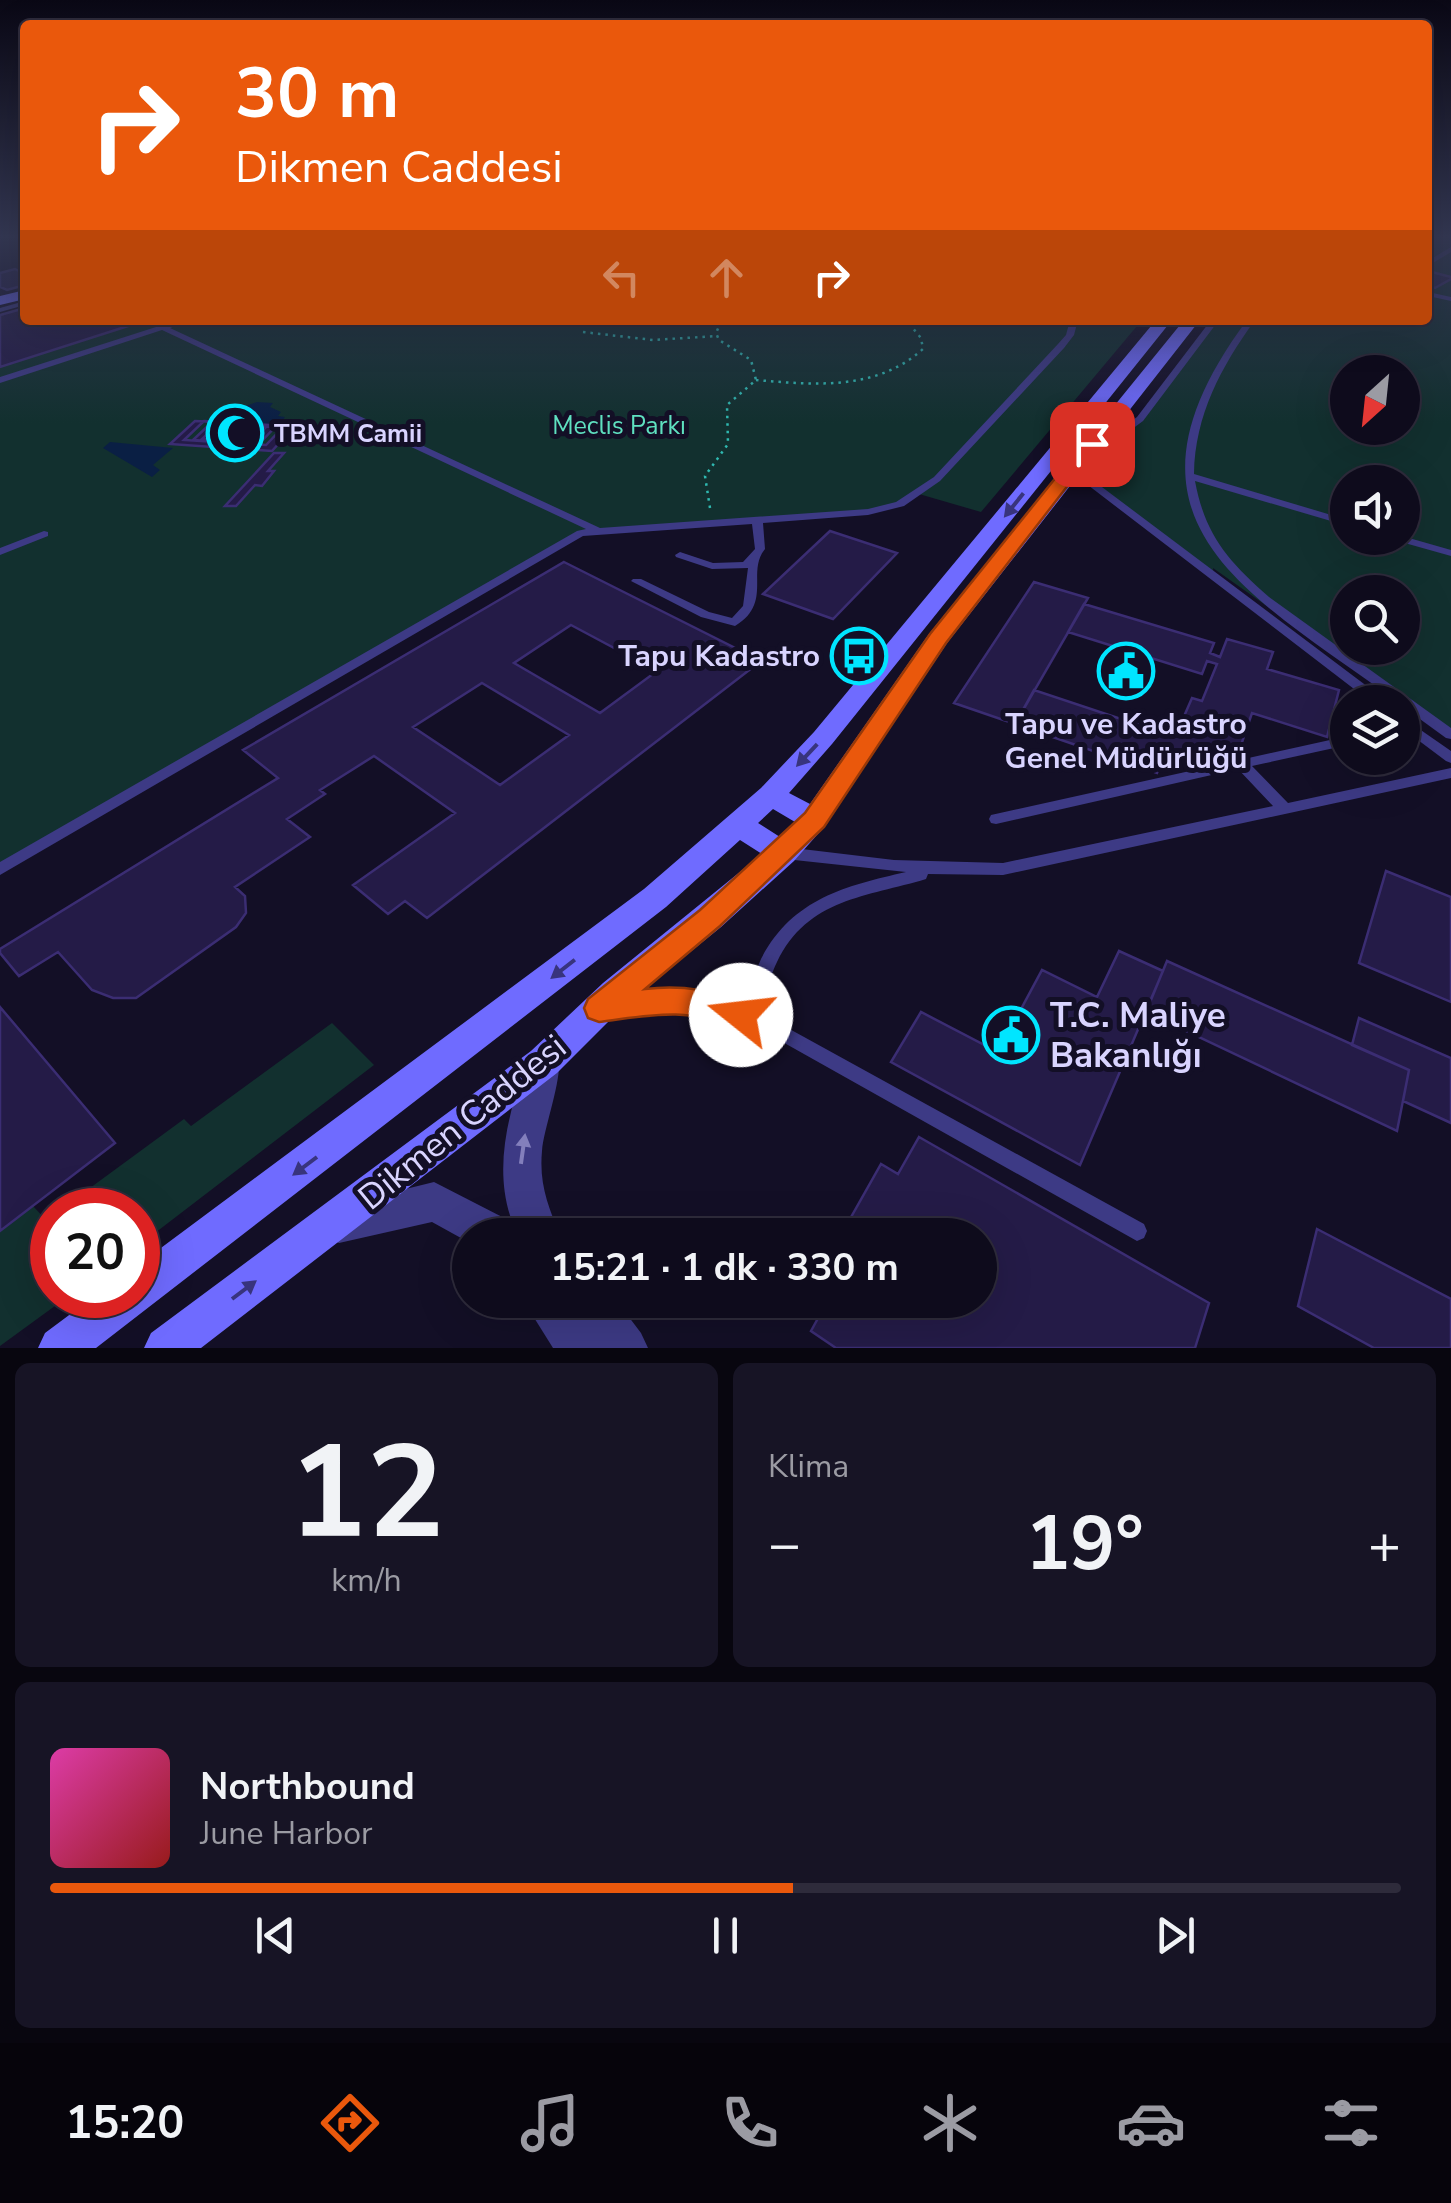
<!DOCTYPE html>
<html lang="tr">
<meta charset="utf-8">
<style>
:root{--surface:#0e0b1c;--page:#171425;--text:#f1f3f6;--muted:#9b9ba3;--line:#2e2b3b;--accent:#ea580c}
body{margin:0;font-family:"Nunito Sans",sans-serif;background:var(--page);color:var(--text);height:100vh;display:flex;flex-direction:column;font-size:38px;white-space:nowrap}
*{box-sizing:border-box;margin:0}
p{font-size:32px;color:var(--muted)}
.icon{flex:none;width:55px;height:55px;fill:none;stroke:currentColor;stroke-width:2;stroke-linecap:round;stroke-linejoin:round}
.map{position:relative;height:1348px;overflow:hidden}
.panel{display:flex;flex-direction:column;gap:15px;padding:15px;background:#08060f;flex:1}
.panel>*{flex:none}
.banner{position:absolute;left:20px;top:20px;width:1412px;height:305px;border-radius:10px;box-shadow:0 10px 40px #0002,0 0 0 2px var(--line);background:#ea580c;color:#fff;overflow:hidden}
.needle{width:65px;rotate:207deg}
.tools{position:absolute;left:1330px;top:355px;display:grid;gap:20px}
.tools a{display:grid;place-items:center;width:90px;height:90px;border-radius:50%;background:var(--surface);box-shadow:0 10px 40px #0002,0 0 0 2px var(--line);font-size:50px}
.speed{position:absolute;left:30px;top:1188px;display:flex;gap:20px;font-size:50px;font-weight:700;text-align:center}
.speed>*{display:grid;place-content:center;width:130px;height:130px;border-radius:50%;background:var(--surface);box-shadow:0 10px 40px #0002,0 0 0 2px var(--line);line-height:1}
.speed .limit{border:15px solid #d22;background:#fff;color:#111}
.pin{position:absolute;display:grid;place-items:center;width:85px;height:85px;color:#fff;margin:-42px;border-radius:20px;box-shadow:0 5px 15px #0006}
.me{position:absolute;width:110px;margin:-55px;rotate:286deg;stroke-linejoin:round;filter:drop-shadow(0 0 8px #0008)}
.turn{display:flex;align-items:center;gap:35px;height:210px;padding:0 50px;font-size:45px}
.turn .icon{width:130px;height:130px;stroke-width:2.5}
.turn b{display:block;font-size:70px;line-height:85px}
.lanes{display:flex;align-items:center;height:95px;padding:0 50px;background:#0003;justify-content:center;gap:50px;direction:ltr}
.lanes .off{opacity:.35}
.big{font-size:75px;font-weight:700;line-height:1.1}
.panel .card{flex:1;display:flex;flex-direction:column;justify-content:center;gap:15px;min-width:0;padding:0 35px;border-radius:15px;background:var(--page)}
.panel .dial{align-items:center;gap:0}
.dial b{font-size:130px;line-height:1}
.song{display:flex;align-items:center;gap:30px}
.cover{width:120px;height:120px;border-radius:15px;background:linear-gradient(135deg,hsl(320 70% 55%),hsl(0 70% 35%))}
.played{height:10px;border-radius:5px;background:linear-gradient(90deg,var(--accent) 55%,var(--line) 55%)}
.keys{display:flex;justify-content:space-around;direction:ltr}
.heat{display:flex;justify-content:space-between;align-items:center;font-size:55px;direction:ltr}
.panel .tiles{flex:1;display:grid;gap:15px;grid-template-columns:1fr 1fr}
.card:last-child{grid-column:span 2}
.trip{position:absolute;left:452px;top:1218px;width:545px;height:100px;border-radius:50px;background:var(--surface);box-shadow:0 10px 40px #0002,0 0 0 2px var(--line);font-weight:700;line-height:100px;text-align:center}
.menu{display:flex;height:160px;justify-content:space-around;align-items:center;background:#06040b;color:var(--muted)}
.menu .icon{width:70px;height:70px}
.menu .current{color:var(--accent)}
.menu b{font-size:45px;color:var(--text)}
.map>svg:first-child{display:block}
.green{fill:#12302f;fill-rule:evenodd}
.water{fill:#0a1f44}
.building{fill:#241b47;stroke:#3b2d73;stroke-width:2.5;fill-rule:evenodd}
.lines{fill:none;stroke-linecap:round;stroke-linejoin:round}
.path{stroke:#2fb8b0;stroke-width:2.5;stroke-dasharray:2.5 5;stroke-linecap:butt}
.service{fill:#3d3a85;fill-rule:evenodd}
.minor{fill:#3d3a85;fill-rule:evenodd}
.secondary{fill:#6f6bff;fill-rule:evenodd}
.oneway{fill:#38347d}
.oneway2{fill:#837fbc}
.route{fill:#ea580c;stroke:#983908;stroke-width:2.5}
.labels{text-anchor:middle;stroke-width:10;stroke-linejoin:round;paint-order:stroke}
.far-park-label{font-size:25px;fill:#5fe0c0;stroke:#130f26}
.far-poi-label{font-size:25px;font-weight:bold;fill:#d9d4ff;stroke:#130f26;text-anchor:start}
.poi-label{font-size:30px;font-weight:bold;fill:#d9d4ff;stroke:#130f26;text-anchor:end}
.near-poi-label{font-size:35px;font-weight:bold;fill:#d9d4ff;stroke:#130f26;text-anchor:start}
.near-street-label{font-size:35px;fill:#d9d4ff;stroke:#130f26}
</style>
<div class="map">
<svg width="1451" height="1348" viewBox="0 0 1451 1348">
<rect width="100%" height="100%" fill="#130f26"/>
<path class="green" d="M1428 235H1451V736L1213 568 1214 577 1072 469 1140 419 1215 320H1428ZM1348 372H1402V428H1348ZM1348 482H1402V538H1348ZM1348 592H1402V648H1348Z
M145 320H1142L981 512 919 494 900 504 868 512 581 533 0 869V367Z
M332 1023 374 1065 138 1246V1210H60L184 1119 191 1126Z
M33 1206 46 1220 52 1215V1295H70L0 1346V1231Z"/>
<path class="water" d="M257 402 273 403 270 407 281 412 278 416 285 417 282 421 288 422 284 426 204 421Z
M110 442 173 448 153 465 160 470 152 477 103 448Z"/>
<path class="building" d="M15 269 25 274V285L7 290 0 287V273Z
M1428 271 1451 277V279L1435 288 1428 286Z
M25 308V320H114L128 326 0 367V315Z
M195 421 236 423 301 427 296 433 289 432 272 451 170 444Z
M204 421 284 426 266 445 184 440Z
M211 423 275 427 259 444 193 440Z
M218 424 266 427 251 443 202 439Z
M226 425 257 427 244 441 211 439Z
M228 426 254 428 241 440 215 439Z
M274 453H284L268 471H274L262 486 255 485 236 506H225Z
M830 531 897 553 833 619 763 594Z
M564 562 761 661 427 918 405 901 388 914 353 885 455 813 374 756 320 790 325 794 287 819 310 837 235 887 245 896 246 913 236 927 136 998H113L92 990 58 952 19 976 0 953V949L278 778 243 750ZM571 625 657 671 600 713 514 663ZM482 683 569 735 500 785 413 727Z
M1034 582 1088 598 1015 724 954 703Z
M1084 604 1214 643 1210 653 1220 657 1227 639 1273 652 1267 669 1339 690 1327 737 1252 713 1238 754 1219 748 1217 753 1212 751 1207 764 1187 758 1184 766 1163 759 1157 773 1015 724 1034 690 1175 737 1192 698 1202 701 1217 664 1207 661 1202 674 1068 632Z
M1386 871 1451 897V1002L1359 963Z
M1119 951 1163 971 1080 1165 891 1062 921 1012 998 1052 1042 970 1097 997Z
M1167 961 1409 1070 1397 1131 1146 1012Z
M0 1007 115 1143 0 1231Z
M1359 1018 1451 1058V1123L1403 1101 1409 1070 1352 1045Z
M919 1137 1209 1303 1195 1348H836L811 1331 828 1300H980V1235H841L881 1164 898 1174Z
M1317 1229 1451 1299V1348H1374L1298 1306Z"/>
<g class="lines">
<path class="path" d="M583 332 653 340 717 336
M756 380C815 385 876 391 923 349L921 338 906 320
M710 508 705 476 728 444 727 405 756 380 751 360 719 340 716 333 722 320"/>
<path class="service" d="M1451 247V252L1428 266V261Z
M1428 292 1451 297V301L1428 296Z
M25 301V305L0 312V308Z
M142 320H152L163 325 179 320H191L170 328 600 528 868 509 896 502 934 477 1058 344 1066 335 1070 320H1078L1074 335 1064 348 940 481 904 506 868 515 763 523 765 549C746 572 773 603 735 626L701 617 631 581 633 579H641L709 612 732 618 743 606 748 568 712 569 676 557 675 555 680 552 713 563 743 562 755 549 752 524 583 536 0 875V862L577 531 586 529 162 330 0 383V377L156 327Z
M1211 320H1219L1143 421 1078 469 1384 699 1385 702H1371L1067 469 1137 417Z
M1247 320H1255C1221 367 1195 415 1194 474L1348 520V526L1195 481C1205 535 1228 561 1269 597L1451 728V739L1446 738 1402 706V702H1398C1246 592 1098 521 1247 320Z
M44 531 48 532V536L0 555V548Z
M1402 536 1451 550V556L1394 540 1393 538Z
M1402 717 1451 751V763L1446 761 1402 728Z
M1348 736V745L1252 766 1288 803 1451 768V778L1003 875 928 874 926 879C867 897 808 898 777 962 767 982 766 1000 775 1021L1144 1224 1147 1231 1144 1238 1137 1241 763 1031C710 1011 670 1004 613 1013L607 1011 604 1006 607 1001C656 985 707 996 754 1013 748 994 753 977 761 959 792 899 845 886 906 872L785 859 780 857 778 853 780 849 785 847 894 860 1003 863 1273 806 1238 769 996 824 991 823 989 819 991 815Z"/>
<path class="minor" d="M544 1046 557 1051C566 1071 544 1125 542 1151 539 1184 548 1206 560 1235H518C490 1179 507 1118 526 1062L531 1051Z
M434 1182 510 1221 516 1235H470V1243L432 1222 339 1243 325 1237 319 1223 325 1209Z
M523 1300H616L641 1333 648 1348H553Z"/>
<path class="secondary" d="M25 290V299L0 305V296Z
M1156 320H1172L832 744 789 793 810 804 929 634 1184 320H1200L947 643 824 827 794 861 721 927 627 1003 557 1073 201 1348H144L151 1333 531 1051 603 983 762 854 740 840 666 907 96 1348H38L45 1333 96 1295H138V1265L644 889 761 788 814 732ZM773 809 795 822 780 837 758 823Z"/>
</g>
<defs><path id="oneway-solid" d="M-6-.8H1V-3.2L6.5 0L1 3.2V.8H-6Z" transform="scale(2.5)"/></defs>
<g class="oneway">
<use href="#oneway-solid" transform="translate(1014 505) rotate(129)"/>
<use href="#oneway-solid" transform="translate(807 755) rotate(133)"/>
<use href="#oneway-solid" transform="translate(563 969) rotate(142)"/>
<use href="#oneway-solid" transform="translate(305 1166) rotate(143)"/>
<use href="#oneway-solid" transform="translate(244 1290) rotate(-37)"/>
</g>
<use class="oneway2" href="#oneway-solid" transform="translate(523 1149) rotate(-82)"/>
<linearGradient id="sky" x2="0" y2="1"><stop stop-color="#0a0815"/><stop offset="0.56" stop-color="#333752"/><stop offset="1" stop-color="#333752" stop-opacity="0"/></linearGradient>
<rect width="1451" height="423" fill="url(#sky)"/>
<path class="route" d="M1086 440 1100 444 946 643 824 827 720 926 645 989C684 984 715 991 752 1005L757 1015 752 1025 741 1028C684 1008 658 1014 599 1022L588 1018 584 1008 588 999 700 910 805 813 930 634Z"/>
<defs>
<g id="mosque-ring" transform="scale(2.875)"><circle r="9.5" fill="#130f26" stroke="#00e5ff" stroke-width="1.5"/><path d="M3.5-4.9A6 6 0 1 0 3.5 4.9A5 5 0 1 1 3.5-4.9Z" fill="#00e5ff"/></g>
<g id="bus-ring" transform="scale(2.875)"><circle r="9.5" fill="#130f26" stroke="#00e5ff" stroke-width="1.5"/><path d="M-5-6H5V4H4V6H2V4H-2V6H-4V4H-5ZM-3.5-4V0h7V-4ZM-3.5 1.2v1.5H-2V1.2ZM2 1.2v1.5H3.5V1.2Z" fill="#00e5ff"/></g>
<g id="civic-ring" transform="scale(2.875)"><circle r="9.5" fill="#130f26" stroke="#00e5ff" stroke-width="1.5"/><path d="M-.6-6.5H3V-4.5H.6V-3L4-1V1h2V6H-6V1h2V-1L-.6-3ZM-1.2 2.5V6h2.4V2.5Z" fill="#00e5ff"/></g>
</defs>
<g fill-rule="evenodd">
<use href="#mosque-ring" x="235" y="433"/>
<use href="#bus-ring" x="859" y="656"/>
<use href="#civic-ring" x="1126" y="671"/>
<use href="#civic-ring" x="1011" y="1035"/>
</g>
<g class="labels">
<g class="far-park-label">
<text x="619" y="434">Meclis Parkı</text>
</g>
<g class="far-poi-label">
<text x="274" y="442">TBMM Camii</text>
</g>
<g class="poi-label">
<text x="820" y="666">Tapu Kadastro</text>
<text x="1126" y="734" text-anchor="middle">Tapu ve Kadastro<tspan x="1126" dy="34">Genel Müdürlüğü</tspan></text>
</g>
<g class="near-poi-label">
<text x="1050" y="1027">T.C. Maliye<tspan x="1050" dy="40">Bakanlığı</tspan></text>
</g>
<g class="near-street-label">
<text transform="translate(462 1122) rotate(-39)" y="12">Dikmen Caddesi</text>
</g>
</g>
</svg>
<div class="tools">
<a><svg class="needle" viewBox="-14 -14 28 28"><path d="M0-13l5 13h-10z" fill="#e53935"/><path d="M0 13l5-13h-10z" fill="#9b9ba3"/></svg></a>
<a><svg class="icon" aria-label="sound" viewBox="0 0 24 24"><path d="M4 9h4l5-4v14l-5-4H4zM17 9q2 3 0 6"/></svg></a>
<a><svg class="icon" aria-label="search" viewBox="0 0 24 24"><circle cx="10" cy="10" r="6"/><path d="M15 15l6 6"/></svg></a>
<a><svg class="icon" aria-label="layers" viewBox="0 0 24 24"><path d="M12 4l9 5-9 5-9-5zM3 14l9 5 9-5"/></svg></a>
</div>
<div class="speed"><div class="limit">20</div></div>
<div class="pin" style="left:1092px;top:444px;background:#d93025"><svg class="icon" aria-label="arrive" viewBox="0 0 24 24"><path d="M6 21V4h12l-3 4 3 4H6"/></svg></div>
<svg class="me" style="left:741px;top:1015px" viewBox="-20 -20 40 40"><circle r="19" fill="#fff"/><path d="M0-13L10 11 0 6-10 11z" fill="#ea580c"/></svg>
<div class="trip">15:21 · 1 dk · 330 m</div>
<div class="banner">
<div class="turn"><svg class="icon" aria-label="right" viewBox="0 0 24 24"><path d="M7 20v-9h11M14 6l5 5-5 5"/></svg><div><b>30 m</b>Dikmen Caddesi</div></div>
<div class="lanes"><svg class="icon off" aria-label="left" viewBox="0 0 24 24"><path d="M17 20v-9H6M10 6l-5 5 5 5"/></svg><svg class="icon off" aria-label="ahead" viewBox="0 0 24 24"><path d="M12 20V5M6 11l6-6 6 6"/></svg><svg class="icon" aria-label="right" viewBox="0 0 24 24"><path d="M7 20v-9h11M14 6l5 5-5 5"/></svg></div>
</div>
</div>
<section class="panel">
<div class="tiles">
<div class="card dial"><b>12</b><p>km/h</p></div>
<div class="card"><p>Klima</p>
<div class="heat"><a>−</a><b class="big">19°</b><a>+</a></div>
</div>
<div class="card">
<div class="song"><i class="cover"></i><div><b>Northbound</b><p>June Harbor</p></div></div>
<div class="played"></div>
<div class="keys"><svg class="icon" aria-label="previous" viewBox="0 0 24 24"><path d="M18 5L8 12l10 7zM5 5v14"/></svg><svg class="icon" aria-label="pause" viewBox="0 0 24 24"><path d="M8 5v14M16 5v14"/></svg><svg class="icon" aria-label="next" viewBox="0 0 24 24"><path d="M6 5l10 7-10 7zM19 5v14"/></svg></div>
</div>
</div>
</section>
<nav class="menu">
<b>15:20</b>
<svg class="icon current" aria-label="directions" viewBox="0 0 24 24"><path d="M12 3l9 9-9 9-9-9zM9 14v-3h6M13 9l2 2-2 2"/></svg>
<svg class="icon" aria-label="music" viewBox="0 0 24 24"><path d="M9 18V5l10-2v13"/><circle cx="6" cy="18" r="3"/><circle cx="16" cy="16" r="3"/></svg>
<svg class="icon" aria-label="phone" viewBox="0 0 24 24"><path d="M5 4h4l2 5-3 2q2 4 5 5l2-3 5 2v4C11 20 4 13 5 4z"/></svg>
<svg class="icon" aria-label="climate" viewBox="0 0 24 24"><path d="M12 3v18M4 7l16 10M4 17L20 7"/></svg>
<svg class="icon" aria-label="car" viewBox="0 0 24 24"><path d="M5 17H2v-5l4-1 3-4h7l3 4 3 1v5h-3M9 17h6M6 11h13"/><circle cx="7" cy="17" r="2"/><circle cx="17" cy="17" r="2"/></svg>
<svg class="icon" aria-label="filters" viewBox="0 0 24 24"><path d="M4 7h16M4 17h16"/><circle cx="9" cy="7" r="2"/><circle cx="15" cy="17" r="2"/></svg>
</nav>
